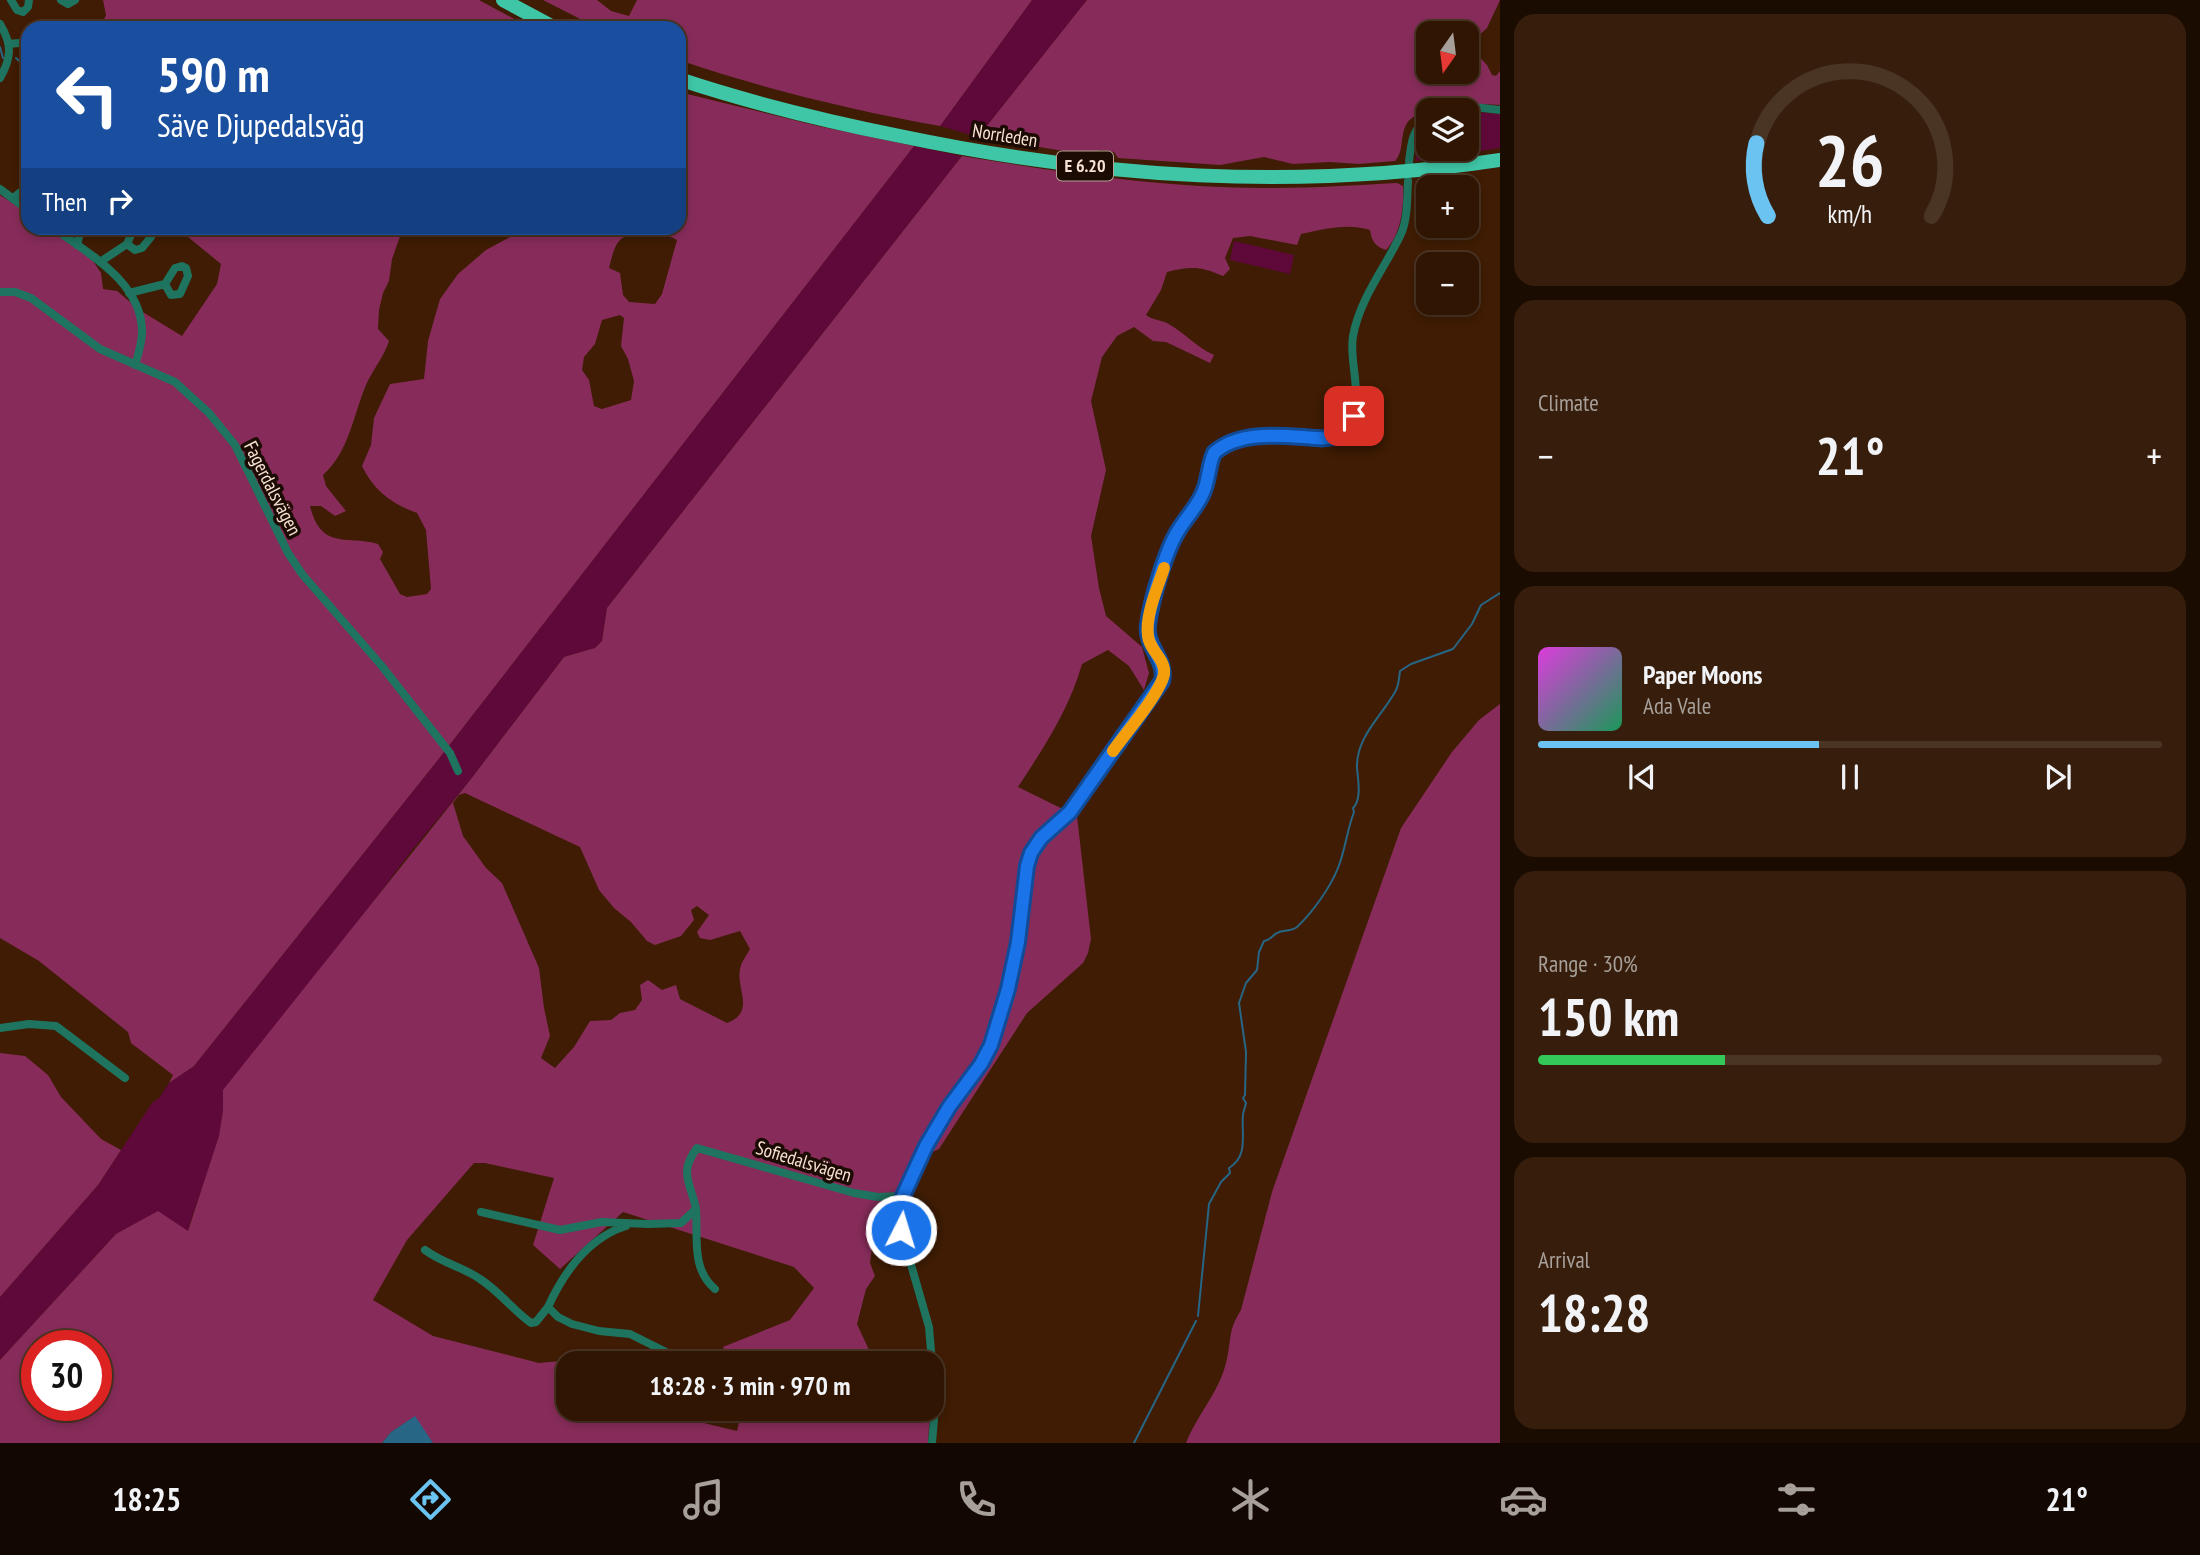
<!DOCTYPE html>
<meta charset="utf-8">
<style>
:root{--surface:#2f1502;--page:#371e0c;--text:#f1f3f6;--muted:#a79f99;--line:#4a3424;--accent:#6ac3f1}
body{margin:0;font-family:"PT Sans Narrow",sans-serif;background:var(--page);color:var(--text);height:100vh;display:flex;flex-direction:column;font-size:26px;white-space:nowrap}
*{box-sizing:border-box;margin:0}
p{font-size:23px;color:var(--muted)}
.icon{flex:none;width:38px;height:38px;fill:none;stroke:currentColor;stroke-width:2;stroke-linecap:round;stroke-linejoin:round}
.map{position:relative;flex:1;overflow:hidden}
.panel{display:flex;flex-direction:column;gap:14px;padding:14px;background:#1a0c01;width:700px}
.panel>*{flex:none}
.hud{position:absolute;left:21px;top:21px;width:665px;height:214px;border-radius:21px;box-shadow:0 4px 10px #0003,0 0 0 2px var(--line);background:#1a4fa0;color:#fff;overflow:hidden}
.needle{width:46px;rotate:194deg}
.fabs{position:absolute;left:1416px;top:21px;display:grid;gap:14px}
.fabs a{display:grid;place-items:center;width:63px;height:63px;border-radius:14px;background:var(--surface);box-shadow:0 4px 10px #0003,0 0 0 2px var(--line);font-size:35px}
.speed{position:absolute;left:21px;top:1330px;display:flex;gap:14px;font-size:35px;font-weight:700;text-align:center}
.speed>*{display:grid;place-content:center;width:91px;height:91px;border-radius:50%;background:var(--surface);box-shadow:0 4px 10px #0003,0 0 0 2px var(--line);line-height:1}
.speed .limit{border:10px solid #d22;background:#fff;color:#111}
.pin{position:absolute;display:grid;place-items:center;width:60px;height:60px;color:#fff;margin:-30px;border-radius:14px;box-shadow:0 4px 10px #0006}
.me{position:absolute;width:77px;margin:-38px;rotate:5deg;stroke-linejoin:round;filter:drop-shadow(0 0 5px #0008)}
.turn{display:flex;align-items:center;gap:24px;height:147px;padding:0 21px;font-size:32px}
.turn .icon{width:91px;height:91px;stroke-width:2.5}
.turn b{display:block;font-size:49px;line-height:60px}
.then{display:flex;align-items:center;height:66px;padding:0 21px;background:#0003;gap:14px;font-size:26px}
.big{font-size:52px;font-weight:600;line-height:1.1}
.panel .widget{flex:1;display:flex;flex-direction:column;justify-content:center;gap:10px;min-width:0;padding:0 24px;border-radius:21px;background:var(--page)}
.panel .dial{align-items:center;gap:0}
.dial svg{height:182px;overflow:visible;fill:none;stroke:var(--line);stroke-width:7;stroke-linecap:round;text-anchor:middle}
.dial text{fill:var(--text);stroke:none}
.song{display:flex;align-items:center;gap:21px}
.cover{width:84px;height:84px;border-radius:10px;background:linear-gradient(135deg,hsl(300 70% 55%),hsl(150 70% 35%))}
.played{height:7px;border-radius:4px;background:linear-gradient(90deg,var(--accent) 45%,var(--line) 45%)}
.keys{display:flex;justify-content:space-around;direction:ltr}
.heat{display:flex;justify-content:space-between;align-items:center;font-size:38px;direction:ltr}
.charge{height:10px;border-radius:5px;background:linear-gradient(90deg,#34c759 30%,var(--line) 0)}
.trip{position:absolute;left:556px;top:1351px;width:388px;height:70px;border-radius:21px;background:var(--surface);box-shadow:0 4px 10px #0003,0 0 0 2px var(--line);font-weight:600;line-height:70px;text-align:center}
.tabs{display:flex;height:112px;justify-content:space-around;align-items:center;background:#130801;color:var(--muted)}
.tabs .icon{width:49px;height:49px}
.tabs .selected{color:var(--accent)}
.tabs b{font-size:32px;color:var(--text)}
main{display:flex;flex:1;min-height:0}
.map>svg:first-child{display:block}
.green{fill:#5f093a}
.forest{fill:#872c5a;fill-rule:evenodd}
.water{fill:#276684}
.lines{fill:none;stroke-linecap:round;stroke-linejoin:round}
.stream{stroke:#276684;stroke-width:2}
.minor{stroke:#1e745f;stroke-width:8}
.trunk{stroke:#3ec6a6;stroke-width:14}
.route-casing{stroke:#114b97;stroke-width:18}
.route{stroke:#1a73e8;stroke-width:12}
.slow{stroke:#f59e0b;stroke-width:12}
.labels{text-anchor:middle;stroke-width:7;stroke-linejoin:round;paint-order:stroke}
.shield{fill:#1b0b03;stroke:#b6a195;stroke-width:2}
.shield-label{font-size:18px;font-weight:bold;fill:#f9e1d3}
.street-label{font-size:19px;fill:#f9e1d3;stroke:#1b0b03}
</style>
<main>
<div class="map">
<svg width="1500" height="1443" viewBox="0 0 1500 1443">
<rect width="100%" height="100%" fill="#3f1c03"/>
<path class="green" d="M1032 0H1087L978 137 940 126Z
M1467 111 1500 114V148L1416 161C1415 146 1415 132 1428 122V149H1466Z
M914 146 962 156 607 608 602 641 595 648 564 657 471 779 413 849 223 1101C226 1139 198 1193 188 1231L116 1234 0 1360V1297L98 1185 152 1103 159 1098 169 1083 194 1066 437 761Z
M1234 241 1294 255 1290 274 1230 260Z"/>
<path class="forest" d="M103 0H479L531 28H100L106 15Z
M543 0H597L611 11 629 16 637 0H1032L940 126C852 110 764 89 679 60V28H598Z
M1087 0H1500L1487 28 1474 40 1471 48 1487 65 1492 75 1496 76 1500 71V105C1478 103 1416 104 1406 125 1400 136 1404 152 1395 161L1359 164 1330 162 1293 164 1264 157 1220 165 1118 158 1114 152C1103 149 1098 149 1089 155L978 137ZM1428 33H1466V72H1428Z
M679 92 818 126 914 146 437 761 194 1066 169 1083 173 1075 131 1043 128 1032 39 961 0 938V195L28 213V228H49L89 255 101 273 103 289 117 291 141 311 182 336 217 284 221 264 177 228H403L392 259 389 281 383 293 379 310 378 329 389 341C384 357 373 369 366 385 353 416 349 452 323 475L326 486 346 511 335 516 321 506H310C321 551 348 535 378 544L383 552 380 559 400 594 407 597 427 594 431 589 426 530 417 513C392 504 374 491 362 466L371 445 374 418 390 384 424 379 428 341 440 299 458 274 486 250 510 237 520 228H679ZM654 228 677 240 662 294 655 304 629 302 623 295 620 273 609 268C618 232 620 238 654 228ZM620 315 624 318 621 346 628 359 634 381 631 400 602 409 594 406 589 380 582 370 584 357 595 344 602 320Z
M962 156C1065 173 1170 189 1275 188 1315 188 1356 185 1397 183L1403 186C1404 208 1401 234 1386 250 1375 246 1372 242 1370 230 1347 223 1324 229 1301 234L1297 245 1250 236 1233 238 1225 258 1230 269 1223 276C1201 266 1190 266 1167 272L1161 290 1146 315C1153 320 1160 320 1167 323 1184 332 1196 347 1214 355L1210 363 1166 342 1153 341 1134 327 1117 336 1102 357 1091 401 1106 470 1091 536 1099 588 1106 616 1142 647 1149 673 1144 690 1129 666 1108 650 1082 664C1069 710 1044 747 1018 787L1077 816 1091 939 1088 953 1083 963 1027 1013 939 1149 921 1157 893 1211 875 1222 870 1263 875 1276 866 1289 857 1324 875 1363H730L723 1347 790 1320 814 1288 794 1267 623 1212 560 1269 533 1245 554 1178 485 1163H474L407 1240 373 1300 433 1336 539 1363 572 1360 578 1363H569V1409H646L737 1431 742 1409H930L928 1443H433L414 1417 391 1432 382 1443H0V1360L116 1234 158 1211 188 1231 219 1136 223 1111V1090L471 779 564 657 595 648 602 641 607 608ZM465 793 580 847 599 890 614 908 631 922 647 941 655 945 681 936 694 920 691 910 697 906 709 915 697 932 700 938 710 940 740 931 750 949C747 955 741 962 740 969 736 990 756 1012 727 1023L680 999 676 985 662 990 648 980 640 985 642 1000 635 1010 620 1013 611 1020 590 1021 574 1047 555 1068 541 1058 550 1036 544 1008 539 968 502 883 486 868 463 836 453 803 459 795ZM37 1346H96V1405H37Z
M1500 704V1443H1186C1197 1415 1219 1392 1226 1363 1232 1340 1227 1332 1241 1310L1272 1192 1401 828 1452 752 1479 720Z
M0 1053 25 1056 48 1075 61 1097 101 1139 121 1150 98 1185 0 1297Z"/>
<path class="water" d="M415 1416 433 1443H382L391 1432Z"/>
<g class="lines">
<path class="stream" d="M0 47 3 58
M16 58 28 69
M1198 1316 1209 1204 1221 1182 1230 1173 1229 1168C1249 1156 1241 1134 1243 1114 1244 1110 1245 1107 1246 1103L1243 1098 1245 1095 1246 1052 1239 1003 1246 983 1257 970 1259 952 1264 941C1271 940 1271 936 1277 933 1284 929 1291 932 1297 927 1312 913 1330 888 1338 868 1345 851 1347 830 1354 812L1353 808C1362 799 1358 780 1357 768 1356 737 1381 717 1395 692 1399 686 1399 678 1400 671L1411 664 1453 649 1472 624 1481 605 1500 593
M1134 1443 1196 1321"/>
<path class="minor" d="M11 0 17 10 23 12 28 7 29 0
M61 0 68 4 75 0
M0 24C12 44 12 57 0 78
M9 44 28 42
M1449 110 1474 107 1500 110
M1409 162C1411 144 1412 129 1428 118
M0 189 28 210
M13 198 28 186
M53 228C88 253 143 283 142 333 142 343 138 355 135 365
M127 244 135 250 142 248 151 237 147 228
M77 245 81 228
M100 262 127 244 134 228
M0 292H15L31 298 100 349 175 382 209 413 235 445 288 553 302 574 381 665 450 753 458 771
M129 293 165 284 175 268 182 266 186 268 188 276 180 294 171 295 165 284
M0 1028 29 1024 56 1026 125 1078
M696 1209C698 1237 691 1269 715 1289
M481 1212 560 1230 602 1222 648 1224 681 1223 696 1209C691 1183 678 1173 697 1148L854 1193 878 1197 903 1196
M626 1226C588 1238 564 1272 548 1307L558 1317 572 1324 599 1331 630 1334 688 1363
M425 1250C442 1263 463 1267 480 1279 499 1291 513 1310 531 1323L536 1322 548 1307
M932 1363 929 1327 901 1230 900 1208 903 1196 937 1126 981 1064 991 1045 1008 989 1018 942 1027 866 1032 850 1043 835 1070 812 1162 681C1168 659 1145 647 1148 625 1151 601 1164 557 1175 536 1183 521 1195 510 1202 495 1209 482 1208 466 1214 453 1246 423 1294 443 1331 437 1375 423 1347 367 1353 336 1360 298 1385 268 1401 234 1408 218 1407 198 1408 181
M932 1443 935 1407 933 1368"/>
<path class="trunk" d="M503 0 555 28
M679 79C751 103 825 121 900 136 1101 178 1296 191 1500 160"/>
</g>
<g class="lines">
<g class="route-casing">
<path id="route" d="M901 1230 900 1209 903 1196 926 1146 949 1107 981 1064 991 1045 1008 989 1018 942 1027 866 1031 853 1041 838 1070 812 1162 681C1167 659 1145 647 1148 625 1151 601 1165 552 1178 531 1185 519 1196 508 1202 495 1209 482 1208 466 1214 453 1237 432 1275 435 1304 437 1314 438 1326 440 1336 436 1345 432 1350 424 1354 416"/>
</g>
<use href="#route" class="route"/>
<path class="slow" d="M1113 751C1125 734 1161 692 1164 674 1166 659 1149 650 1148 636 1145 615 1158 587 1164 568"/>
</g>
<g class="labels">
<rect class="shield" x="1057" y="151.5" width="56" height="29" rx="5"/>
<g class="shield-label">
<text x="1085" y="172">E 6.20</text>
</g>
<g class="street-label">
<text transform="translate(1005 135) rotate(9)" y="7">Norrleden</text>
<text transform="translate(273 488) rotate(63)" y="7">Fagerdalsvägen</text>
<text transform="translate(804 1161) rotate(17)" y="7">Sofiedalsvägen</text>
</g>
</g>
</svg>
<div class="fabs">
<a><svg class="needle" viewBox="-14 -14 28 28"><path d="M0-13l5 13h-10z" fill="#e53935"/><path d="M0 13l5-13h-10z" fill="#a79f99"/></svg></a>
<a><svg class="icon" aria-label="layers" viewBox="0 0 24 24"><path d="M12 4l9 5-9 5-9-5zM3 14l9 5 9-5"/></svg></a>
<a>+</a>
<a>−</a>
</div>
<div class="speed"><div class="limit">30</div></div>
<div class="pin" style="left:1354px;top:416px;background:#d93025"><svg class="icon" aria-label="arrive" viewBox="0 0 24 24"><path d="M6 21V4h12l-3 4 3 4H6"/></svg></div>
<svg class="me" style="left:901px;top:1230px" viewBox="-20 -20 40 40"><circle r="17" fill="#1a73e8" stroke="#fff" stroke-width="3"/><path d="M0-11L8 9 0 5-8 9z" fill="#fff"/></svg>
<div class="trip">18:28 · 3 min · 970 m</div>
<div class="hud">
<div class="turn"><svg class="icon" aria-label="left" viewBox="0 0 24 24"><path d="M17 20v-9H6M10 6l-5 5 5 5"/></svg><div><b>590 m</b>Säve Djupedalsväg</div></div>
<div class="then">Then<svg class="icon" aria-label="right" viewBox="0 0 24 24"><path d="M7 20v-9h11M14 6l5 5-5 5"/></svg></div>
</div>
</div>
<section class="panel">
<div class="widget dial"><svg viewBox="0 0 100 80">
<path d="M14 69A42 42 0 1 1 86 69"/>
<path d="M14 69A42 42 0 0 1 9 37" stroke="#6ac3f1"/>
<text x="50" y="56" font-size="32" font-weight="700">26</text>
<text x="50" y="72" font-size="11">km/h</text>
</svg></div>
<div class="widget"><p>Climate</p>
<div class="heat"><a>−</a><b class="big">21°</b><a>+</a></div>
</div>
<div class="widget">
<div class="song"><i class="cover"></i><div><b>Paper Moons</b><p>Ada Vale</p></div></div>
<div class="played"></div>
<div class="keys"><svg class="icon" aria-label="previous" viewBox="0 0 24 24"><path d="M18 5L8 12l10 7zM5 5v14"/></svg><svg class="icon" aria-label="pause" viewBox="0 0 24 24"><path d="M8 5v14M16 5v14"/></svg><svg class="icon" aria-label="next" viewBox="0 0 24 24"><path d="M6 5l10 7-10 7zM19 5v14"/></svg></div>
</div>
<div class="widget"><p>Range · 30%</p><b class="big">150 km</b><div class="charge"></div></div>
<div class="widget"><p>Arrival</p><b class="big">18:28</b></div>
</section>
</main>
<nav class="tabs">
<b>18:25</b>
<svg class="icon selected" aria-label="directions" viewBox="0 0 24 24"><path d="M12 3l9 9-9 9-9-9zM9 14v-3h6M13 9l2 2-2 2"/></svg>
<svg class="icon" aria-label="music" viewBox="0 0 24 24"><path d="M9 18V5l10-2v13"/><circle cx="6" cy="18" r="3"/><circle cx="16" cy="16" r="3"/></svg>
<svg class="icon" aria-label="phone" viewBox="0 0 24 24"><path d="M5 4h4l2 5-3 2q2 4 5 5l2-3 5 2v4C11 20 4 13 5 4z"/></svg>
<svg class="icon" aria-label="climate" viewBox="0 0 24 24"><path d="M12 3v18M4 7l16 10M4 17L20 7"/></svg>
<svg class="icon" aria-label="car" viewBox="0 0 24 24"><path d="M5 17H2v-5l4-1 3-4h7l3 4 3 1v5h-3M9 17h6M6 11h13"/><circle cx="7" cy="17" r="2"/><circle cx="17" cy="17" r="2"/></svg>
<svg class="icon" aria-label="filters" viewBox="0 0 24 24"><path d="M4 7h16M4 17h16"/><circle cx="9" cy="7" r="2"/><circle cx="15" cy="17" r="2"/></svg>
<b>21°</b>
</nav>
